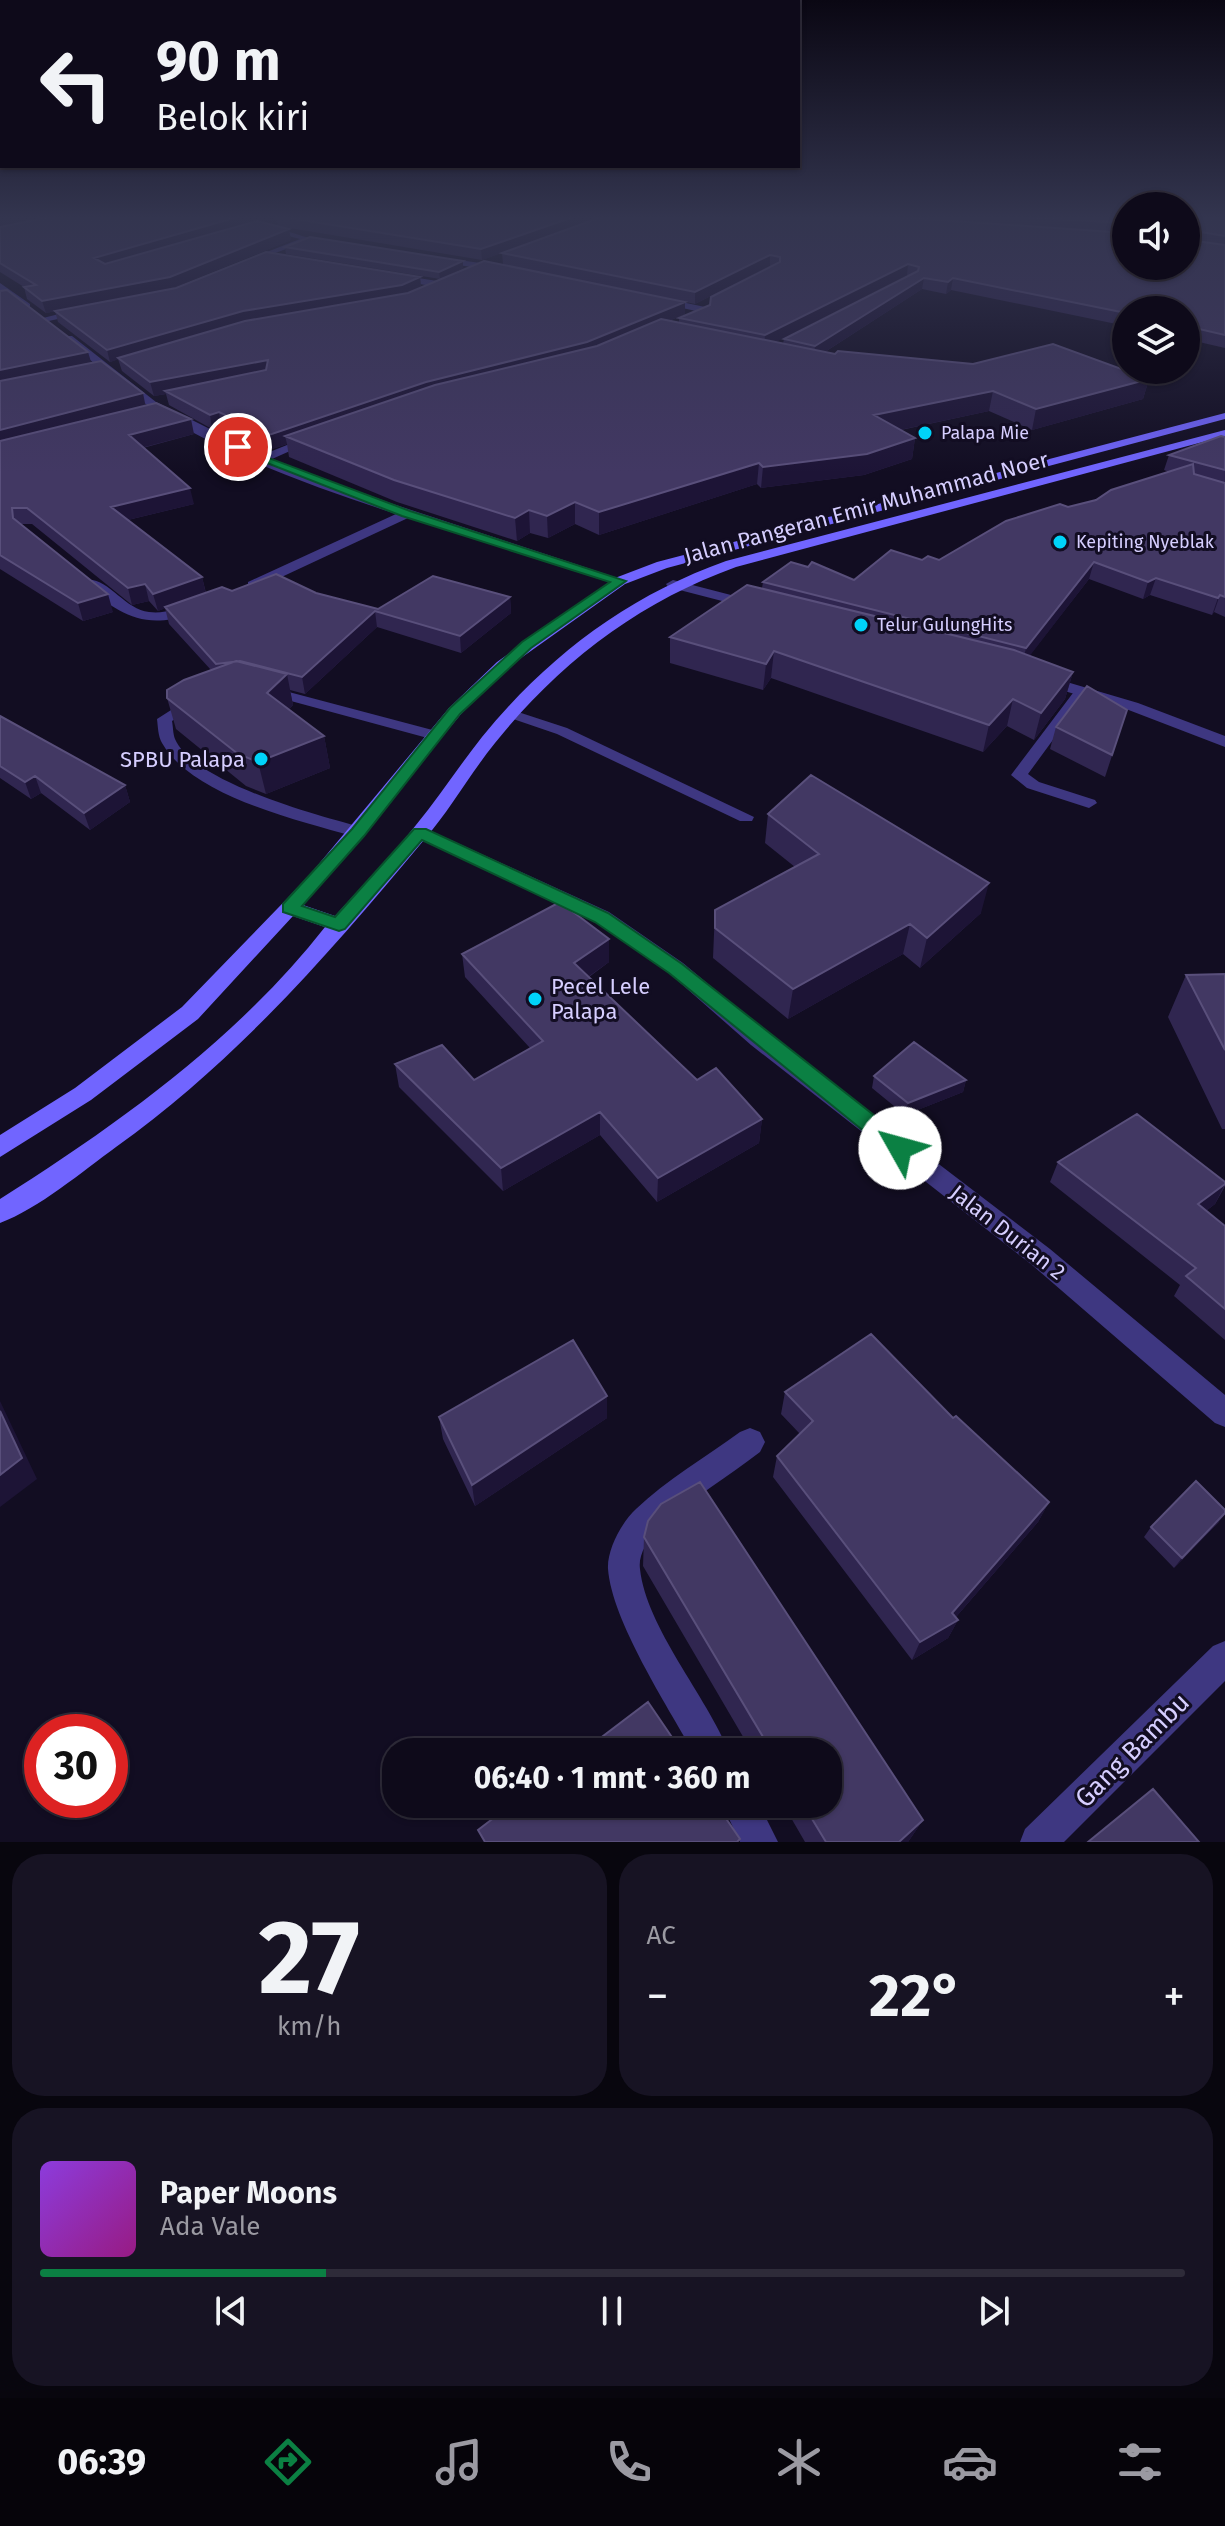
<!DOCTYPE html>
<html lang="id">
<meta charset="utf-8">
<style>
:root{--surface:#0e0a1a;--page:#171323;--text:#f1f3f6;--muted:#9b9aa2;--line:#2e2b39;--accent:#0b8043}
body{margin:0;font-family:"Fira Sans",sans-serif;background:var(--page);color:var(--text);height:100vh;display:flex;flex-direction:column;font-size:30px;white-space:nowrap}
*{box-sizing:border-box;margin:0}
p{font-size:26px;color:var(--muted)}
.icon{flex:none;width:44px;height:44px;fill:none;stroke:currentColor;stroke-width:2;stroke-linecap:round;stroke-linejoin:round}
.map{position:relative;height:1842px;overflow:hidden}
.side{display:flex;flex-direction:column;gap:12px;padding:12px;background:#08060e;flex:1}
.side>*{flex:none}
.guide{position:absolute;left:0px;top:0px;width:800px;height:168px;box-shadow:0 2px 6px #0004,0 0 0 2px var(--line);background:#0e0a1a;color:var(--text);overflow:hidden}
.buttons{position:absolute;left:1112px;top:192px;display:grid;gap:16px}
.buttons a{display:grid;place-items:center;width:88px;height:88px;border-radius:50%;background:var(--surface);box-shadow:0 2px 6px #0004,0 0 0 2px var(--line);font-size:40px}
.speed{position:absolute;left:24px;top:1714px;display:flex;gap:16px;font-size:40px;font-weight:700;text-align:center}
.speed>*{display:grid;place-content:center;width:104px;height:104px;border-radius:50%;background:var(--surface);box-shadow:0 2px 6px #0004,0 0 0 2px var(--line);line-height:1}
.speed .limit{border:12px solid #d22;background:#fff;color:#111}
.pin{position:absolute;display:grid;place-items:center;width:68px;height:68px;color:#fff;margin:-34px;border:4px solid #fff;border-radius:50%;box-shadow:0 2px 8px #0007}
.me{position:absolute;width:88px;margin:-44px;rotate:308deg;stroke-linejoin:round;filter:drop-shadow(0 0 6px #0008)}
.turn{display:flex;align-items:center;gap:28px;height:168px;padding:0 24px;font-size:36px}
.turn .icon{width:104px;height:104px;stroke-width:2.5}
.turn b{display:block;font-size:56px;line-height:68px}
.big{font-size:60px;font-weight:700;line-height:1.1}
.side .widget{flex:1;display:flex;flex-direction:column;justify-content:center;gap:12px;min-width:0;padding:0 28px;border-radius:32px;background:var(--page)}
.side .dial{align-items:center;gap:0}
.dial b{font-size:104px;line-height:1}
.song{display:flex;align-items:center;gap:24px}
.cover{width:96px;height:96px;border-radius:12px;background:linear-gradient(135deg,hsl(270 70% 55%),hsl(310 70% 35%))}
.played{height:8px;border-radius:4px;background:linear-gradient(90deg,var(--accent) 25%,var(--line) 25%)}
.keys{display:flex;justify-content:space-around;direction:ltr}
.heat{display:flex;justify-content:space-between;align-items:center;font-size:44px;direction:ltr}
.side .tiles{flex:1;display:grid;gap:12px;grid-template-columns:1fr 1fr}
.widget:last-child{grid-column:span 2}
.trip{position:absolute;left:382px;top:1738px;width:460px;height:80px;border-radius:32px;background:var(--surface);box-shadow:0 2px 6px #0004,0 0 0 2px var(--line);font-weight:700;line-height:80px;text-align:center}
.tabs{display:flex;height:128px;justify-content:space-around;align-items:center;background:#06040a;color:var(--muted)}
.tabs .icon{width:56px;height:56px}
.tabs .current{color:var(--accent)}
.tabs b{font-size:36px;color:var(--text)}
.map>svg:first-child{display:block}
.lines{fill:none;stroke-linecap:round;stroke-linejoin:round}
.service{fill:#3e3781;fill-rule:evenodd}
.minor{fill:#3e3781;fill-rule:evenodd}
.secondary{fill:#7165ff;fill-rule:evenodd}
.wall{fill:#302650;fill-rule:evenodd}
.shaded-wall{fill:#1d1436}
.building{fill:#423863;stroke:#594f7b;stroke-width:2}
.route{fill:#0b8043;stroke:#07532c;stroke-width:2}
.poi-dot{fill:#00d3f9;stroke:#120d22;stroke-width:3}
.labels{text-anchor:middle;stroke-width:6;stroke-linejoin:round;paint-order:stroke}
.far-poi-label{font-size:18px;fill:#d6ceff;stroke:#120d22;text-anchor:start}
.street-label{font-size:22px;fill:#d6ceff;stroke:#120d22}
.poi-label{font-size:22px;fill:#d6ceff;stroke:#120d22;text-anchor:end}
.near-street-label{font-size:26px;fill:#d6ceff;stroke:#120d22}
</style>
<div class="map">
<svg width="1225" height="1842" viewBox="0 0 1225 1842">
<rect width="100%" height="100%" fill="#120d22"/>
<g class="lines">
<path class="service" d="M270 687 440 732 443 735 435 740 265 694 263 691Z
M1081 688 1088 692 1028 774 1039 782 1095 800 1097 803 1089 808 1027 788 1011 775 1076 689Z
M193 696 198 697V703L172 721C173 726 173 734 175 739 194 783 320 816 364 828L366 832 364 836H352C297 820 192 796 162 743 158 736 158 727 157 719Z
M512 710 567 728 754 817 752 821H740L557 734 507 717V711Z"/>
<path class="minor" d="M261 225H267L312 239 244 265V261L300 239 261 229Z
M438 257 501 266 505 269 501 272 435 261Z
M392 274 444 282 448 285 444 288 389 279Z
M0 283 30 304V308H24L0 290Z
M658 297 705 307 710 310 688 322 685 317 696 311 655 302Z
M83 308 86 313 44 322 39 319Z
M66 336H72L156 402 262 455 307 437 317 439 272 459 278 462 393 504 627 581 615 584 408 518 258 588H248V582L396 514C314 487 226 456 153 409 122 389 95 363 66 340Z
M86 580C108 577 125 610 149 612 165 614 179 608 194 604L201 608C193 614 182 617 172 619 136 626 112 608 86 586Z
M673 580 758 602 760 605 753 609 668 587 666 584Z
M1043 675 1138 703 1225 736V747L1126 709 1037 683 1035 680Z
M420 826 609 912 683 963 767 1033 1050 1249 1225 1395V1427L1215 1423 1032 1265 751 1045 669 973 595 922 413 836 411 832Z
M750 1428 760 1432 765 1442 760 1452C728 1477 685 1502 657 1531 647 1541 638 1555 640 1569 646 1627 707 1697 729 1752H693C667 1705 612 1621 608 1569 607 1549 622 1522 636 1509 666 1480 706 1457 740 1432Z
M1225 1641V1681L1064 1842H1020L1025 1829 1213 1646Z
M722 1804H759L778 1842H740Z"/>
<path class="secondary" d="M1225 413V419L667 568 625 584 507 668 461 714 303 905 335 916C362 886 391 857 416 825 439 797 459 766 482 737 548 656 628 596 726 561L1225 430V436L736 567C639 602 560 662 495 743 470 774 450 810 424 840 329 954 237 1060 116 1147 83 1171 38 1209 0 1223V1199C120 1123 237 1039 325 927L293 916 198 1019 91 1100 0 1157V1135L75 1088 182 1007 308 877 449 708 497 662 615 578 657 562Z"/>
</g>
<path class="wall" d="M0 216H1126V266L1186 216H1225V348L1186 339V310H1126V326L951 290 946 294 922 289 825 352 835 354 973 364 1149 379 1143 399 1032 430 989 411 901 430 915 438 912 459 864 475 761 488 757 484 599 535 575 524 548 538 530 533 517 541 397 502 289 457 287 444 272 449 221 426 212 429 169 405 166 394 154 396 122 371 118 359 110 362 58 322 55 311 420 277 421 287 503 264 502 253 564 230 482 260 278 226 276 216 259 221 289 229 291 240 172 288 46 313 27 299 24 287 0 272ZM770 266 772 267 710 305 679 318V323L669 321 685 314V302L695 304ZM907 275 909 276 784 339 783 344 775 342Z
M285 247 463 268 440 279 286 254Z
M0 291 146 405 194 434 143 448 194 504 128 520 202 577 206 593 232 591 316 593 378 609 510 597 511 613 461 653 377 627 305 694 290 690 293 705 289 709 324 736 330 768 266 794 246 786 176 729 167 698 211 670 169 624 165 608 158 611 149 601 132 605 32 524H20L113 612 83 621 0 569Z
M1225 437V617L1214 612 1212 615 1150 595 1143 599 1089 579 1029 656 1073 672 1065 699 1034 740 1007 726 983 752 771 678 763 690 670 663V637L762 588 763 582 854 580 922 560H939L1068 507 1096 500 1169 472 1164 470 1169 455Z
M1127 710 1105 777 1050 749 1056 727Z
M0 716 125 785 130 802 90 830 41 793 31 799 0 778Z
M768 814 981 913 920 968 903 954 788 1019 713 958 715 910 795 867 765 843Z
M462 954 609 962 589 977 697 1080 762 1119 759 1143 657 1202 600 1135 503 1191 399 1087 395 1064 474 1080 530 1048 465 977Z
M1225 974V1129H1222L1168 1017 1186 975Z
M874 1076 966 1080 963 1092 905 1115 872 1088Z
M1058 1162 1225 1182V1186L1215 1204 1206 1211 1225 1226V1340L1174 1296 1180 1285 1050 1182Z
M785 1392 953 1418 1049 1502 1038 1522 956 1617 958 1620 948 1638 912 1660 773 1477 777 1456 800 1434 781 1414Z
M607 1396V1418L475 1506 443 1439 439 1417Z
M1219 1522 1174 1568 1144 1537 1151 1527Z
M644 1537 923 1820 908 1842H805L783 1804H828V1752H752L643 1566Z"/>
<path class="shaded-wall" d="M10 216H74L0 228V217Z
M241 216H278L97 269 94 258Z
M576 216H605L482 260 481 249Z
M289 229 291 240 172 288 46 313 42 301Z
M770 255V266L695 304V292Z
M463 261V268L440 279 439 272Z
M908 264 907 275 764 348 765 335Z
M420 277 421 287 403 295 245 322 110 362 107 350 243 311Z
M924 278 922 289 814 359 815 346Z
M953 278 951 290 946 294 948 282Z
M685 302V314L587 355 285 436 287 444 272 449 269 435 426 382Z
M88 352 92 365 0 385V370Z
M268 360 270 374 165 391 166 394 154 396 150 382Z
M1149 379 1143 399 1032 430 1036 409Z
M993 391 989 411 871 436 874 415Z
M143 393 146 408 0 446V430Z
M219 412 221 426 212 429 210 415Z
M191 419 194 434 133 450 129 435Z
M915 438 912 459 864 475 761 488 763 467Z
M759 463 757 484 599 535V512Z
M190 488 194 504 115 523 111 507Z
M575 502V524L548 538 547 516Z
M529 510 530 533 517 541 515 518Z
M1094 562 1089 579 1022 666 1026 648Z
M202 577 206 594 158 611 153 594Z
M1156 578 1150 595 1143 599 1148 582Z
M145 584 149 601 132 605 128 588Z
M108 594 113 612 83 621 78 603Z
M1220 595 1214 612 1212 615 1218 598Z
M510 597 511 613 461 653 460 636Z
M375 611 377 627 305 694 302 677Z
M774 651 771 678 763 690 766 664Z
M1073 672 1065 699 1034 740 1041 713Z
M287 674 293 705 273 724 267 693Z
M1013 699 1007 726 983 752 989 725Z
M324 736 330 768 266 794 258 762Z
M35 776 41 793 31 799 25 782Z
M125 785 130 802 90 830 84 813Z
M989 883 981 913 920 968 927 938Z
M910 924 903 954 788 1019 793 989Z
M609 939V962L575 986 574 963Z
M966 1080 963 1092 905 1115 908 1103Z
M600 1112V1135L503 1191 501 1168Z
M762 1119 759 1143 657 1202 658 1178Z
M1225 1184 1215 1204 1187 1225 1198 1204Z
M607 1396V1418L475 1506 472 1485Z
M0 1401 37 1479 0 1507Z
M1049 1502 1038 1522 949 1625 958 1620 948 1638 912 1660 920 1642 952 1613Z
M1225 1514 1219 1522 1174 1568 1182 1558Z
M923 1820 908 1842H899Z"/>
<path class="building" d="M55 216H241L94 258 105 264 257 221 289 229 170 277 42 301 24 287 36 285 0 263V227Z
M277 216H576L481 249Z
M604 216H881L1126 233V266H1186V234L1189 240 1225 245V335L1186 326V310H1126V313L953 278 948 282 924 278 815 346 784 339 918 271 919 267 908 264 765 335 679 318 710 305 711 297 780 262V257L770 255 695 292 502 253Z
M996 216H1126V223Z
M1186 216H1225V236L1189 230 1186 233Z
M310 237 463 261 439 272 285 247Z
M266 252 420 277 402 285 243 311 107 350 55 311 176 288Z
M484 261 685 302 587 342 426 382 269 435 219 412 210 415 165 391 266 370 268 360 150 382 118 358 245 321 408 293Z
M7 290 88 352 0 370V291Z
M661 319 835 354 838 351 973 364 1053 344 1149 379 1036 409 993 391 874 415 915 438 867 454 763 467 759 463 599 512 575 502 547 516 529 510 515 518 394 480 285 436 435 385 597 346Z
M101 361 143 393 0 430V381Z
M156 403 191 419 129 435 190 488 111 507 202 577 153 594 145 584 128 588 27 508H12L13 518 108 594 78 603 0 555V441Z
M1221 436 1225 437V470L1169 455Z
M1193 464 1194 474 1225 483V597L1220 595 1218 598 1156 578 1148 582 1094 562 1026 648 763 582 791 562 808 567 812 562 854 580 891 550 922 560 928 556 939 560 1006 521 1060 504 1068 507 1096 500 1111 490Z
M276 574 316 593 378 609 433 576 510 597 460 636 375 611 302 677 240 661 216 664 165 607 222 587 232 591Z
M747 585 1014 650 1073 672 1041 713 1013 699 989 725 774 651 766 664 670 637Z
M236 661 287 674 267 693 324 736 258 762 238 754 167 698V690L184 680Z
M1087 686 1127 710 1112 755 1056 727Z
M0 716 125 785 84 813 35 776 25 782 0 766Z
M811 775 989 883 927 938 910 924 793 989 715 928V910L819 854 768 814Z
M560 902 609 939 574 963 697 1080 716 1068 762 1119 658 1178 600 1112 501 1168 395 1064 442 1045 474 1080 543 1041 462 954Z
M1225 974V1050L1186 975Z
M914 1042 966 1080 908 1103 874 1076Z
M1137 1114 1225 1182V1184L1198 1204 1225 1226V1309L1186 1276 1196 1268 1058 1162Z
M871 1334 953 1418 956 1416 1049 1502 952 1613 958 1620 920 1642 777 1456 813 1421 785 1392Z
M573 1340 607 1396 472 1485 439 1417Z
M0 1411 22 1458 0 1475Z
M1196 1481 1225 1510V1513L1182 1558 1151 1527Z
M700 1482 923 1820 899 1842H826L803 1804H828V1752H772L644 1537 648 1521 661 1504Z
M648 1702 682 1752H582Z
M1153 1789 1199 1842H1088Z
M512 1804H716L740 1839 737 1842H485L478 1830Z"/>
<linearGradient id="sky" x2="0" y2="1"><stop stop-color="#0a0713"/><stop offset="0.46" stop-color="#33354f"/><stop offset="1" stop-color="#33354f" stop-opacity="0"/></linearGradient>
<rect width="1225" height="473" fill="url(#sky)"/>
<path class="route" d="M234 445 410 511 626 581 531 648 460 714 364 836 302 906 335 917 414 829H426L608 913 682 964 908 1142 911 1148 908 1154H892L669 973 595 922 422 840 345 929 339 931 283 912V904L352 829 450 708 522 642 610 582 402 516 234 450Z"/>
<g class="poi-dot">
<circle cx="925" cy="433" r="8"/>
<circle cx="1060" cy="542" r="8"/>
<circle cx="861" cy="625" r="8"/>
<circle cx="261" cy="759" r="8"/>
<circle cx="535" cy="999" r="8"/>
</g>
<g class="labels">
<g class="far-poi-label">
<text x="941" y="439">Palapa Mie</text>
<text x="1076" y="548">Kepiting Nyeblak</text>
<text x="877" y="631">Telur GulungHits</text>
</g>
<g class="street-label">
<text transform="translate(866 507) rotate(-15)" y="8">Jalan Pangeran Emir Muhammad Noer</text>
<text transform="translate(1008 1232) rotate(38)" y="8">Jalan Durian 2</text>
</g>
<g class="poi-label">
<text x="245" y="767">SPBU Palapa</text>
<text x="551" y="994" text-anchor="start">Pecel Lele<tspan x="551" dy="25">Palapa</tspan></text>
</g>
<g class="near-street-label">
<text transform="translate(1132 1750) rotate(-45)" y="9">Gang Bambu</text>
</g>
</g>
</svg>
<div class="buttons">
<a><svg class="icon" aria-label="sound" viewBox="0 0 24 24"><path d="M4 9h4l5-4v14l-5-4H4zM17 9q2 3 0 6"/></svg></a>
<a><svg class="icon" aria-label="layers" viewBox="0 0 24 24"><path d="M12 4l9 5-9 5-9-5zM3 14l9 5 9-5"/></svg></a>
</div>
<div class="speed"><div class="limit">30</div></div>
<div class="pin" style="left:238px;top:447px;background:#d93025"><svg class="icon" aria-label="arrive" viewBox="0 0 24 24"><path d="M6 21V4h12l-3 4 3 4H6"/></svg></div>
<svg class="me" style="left:900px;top:1148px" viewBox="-20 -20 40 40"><circle r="19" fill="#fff"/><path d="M0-13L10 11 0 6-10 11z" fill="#0b8043"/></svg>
<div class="trip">06:40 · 1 mnt · 360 m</div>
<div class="guide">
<div class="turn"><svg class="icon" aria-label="left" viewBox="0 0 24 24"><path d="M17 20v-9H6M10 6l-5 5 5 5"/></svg><div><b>90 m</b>Belok kiri</div></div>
</div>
</div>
<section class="side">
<div class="tiles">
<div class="widget dial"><b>27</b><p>km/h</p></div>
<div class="widget"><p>AC</p>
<div class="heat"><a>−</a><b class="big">22°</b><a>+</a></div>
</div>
<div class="widget">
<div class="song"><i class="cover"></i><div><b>Paper Moons</b><p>Ada Vale</p></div></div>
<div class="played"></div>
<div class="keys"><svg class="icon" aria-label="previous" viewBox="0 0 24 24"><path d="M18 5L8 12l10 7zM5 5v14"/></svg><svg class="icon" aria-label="pause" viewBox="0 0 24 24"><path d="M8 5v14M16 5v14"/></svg><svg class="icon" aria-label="next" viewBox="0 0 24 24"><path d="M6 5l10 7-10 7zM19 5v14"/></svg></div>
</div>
</div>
</section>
<nav class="tabs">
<b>06:39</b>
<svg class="icon current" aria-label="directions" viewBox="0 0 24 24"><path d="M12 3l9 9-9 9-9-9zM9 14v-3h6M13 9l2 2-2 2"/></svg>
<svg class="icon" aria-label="music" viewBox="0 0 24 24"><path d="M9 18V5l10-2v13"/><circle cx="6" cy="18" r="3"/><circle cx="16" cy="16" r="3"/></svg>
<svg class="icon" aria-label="phone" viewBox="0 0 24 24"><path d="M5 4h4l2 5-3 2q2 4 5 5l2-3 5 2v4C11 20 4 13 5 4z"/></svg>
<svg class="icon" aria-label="climate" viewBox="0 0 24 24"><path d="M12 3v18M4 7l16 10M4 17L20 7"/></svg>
<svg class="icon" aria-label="car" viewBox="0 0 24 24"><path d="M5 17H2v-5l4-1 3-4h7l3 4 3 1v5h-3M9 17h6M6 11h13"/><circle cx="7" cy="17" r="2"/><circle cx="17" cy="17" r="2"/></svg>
<svg class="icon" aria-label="filters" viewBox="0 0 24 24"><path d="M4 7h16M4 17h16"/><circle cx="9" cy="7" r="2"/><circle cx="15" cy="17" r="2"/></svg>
</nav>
